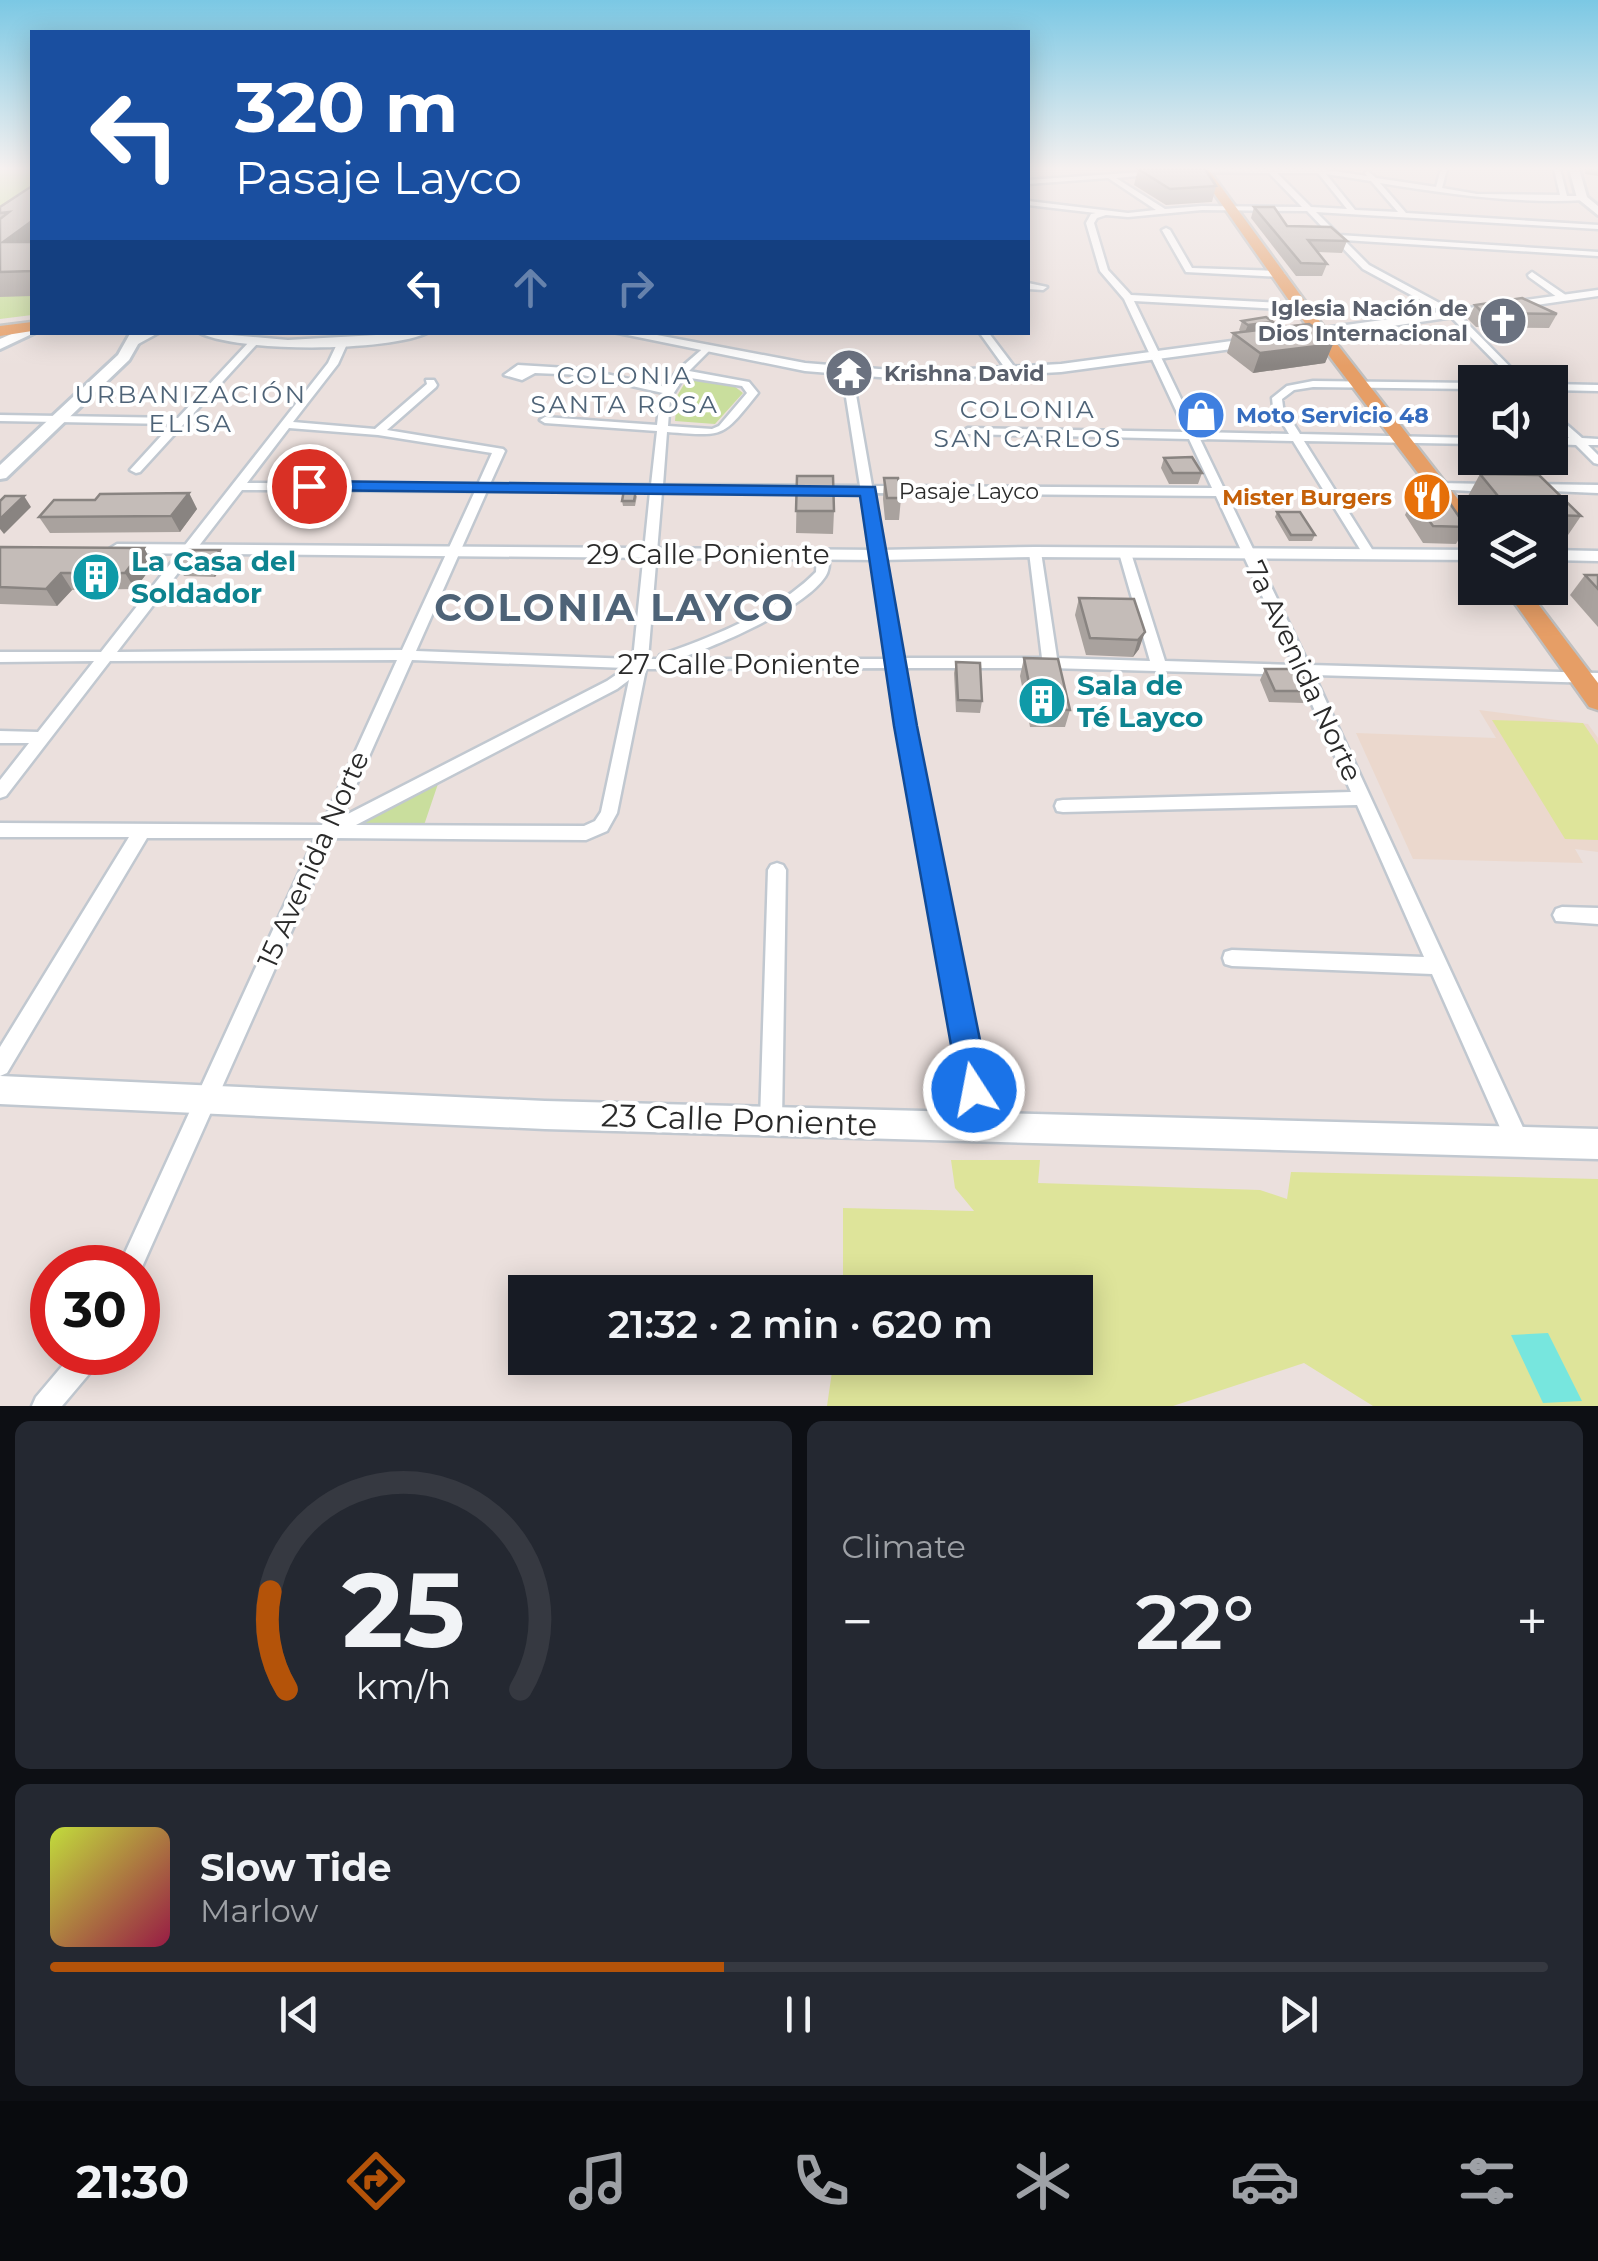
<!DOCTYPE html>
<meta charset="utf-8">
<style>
:root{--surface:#171b24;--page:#242831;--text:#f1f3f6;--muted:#9ea1a6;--line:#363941;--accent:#b45309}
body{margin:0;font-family:Montserrat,sans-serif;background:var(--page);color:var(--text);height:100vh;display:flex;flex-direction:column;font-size:38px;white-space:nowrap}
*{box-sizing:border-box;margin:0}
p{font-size:32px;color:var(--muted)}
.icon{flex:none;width:55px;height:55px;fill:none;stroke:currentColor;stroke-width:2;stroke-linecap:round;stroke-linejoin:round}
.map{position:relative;height:1406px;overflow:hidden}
.drawer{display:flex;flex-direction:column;gap:15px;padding:15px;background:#0d0f14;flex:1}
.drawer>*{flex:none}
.banner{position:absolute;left:30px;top:30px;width:1000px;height:305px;border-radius:0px;box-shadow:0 5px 25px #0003;background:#1a4fa0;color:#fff;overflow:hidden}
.fabs{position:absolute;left:1458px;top:365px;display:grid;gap:20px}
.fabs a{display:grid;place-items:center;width:110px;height:110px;border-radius:0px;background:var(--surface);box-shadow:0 5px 25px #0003;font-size:50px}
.speed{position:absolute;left:30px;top:1245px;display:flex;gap:20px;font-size:50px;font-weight:700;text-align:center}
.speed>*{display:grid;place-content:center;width:130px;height:130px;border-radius:50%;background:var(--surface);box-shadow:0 5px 25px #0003;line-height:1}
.speed .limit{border:15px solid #d22;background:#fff;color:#111}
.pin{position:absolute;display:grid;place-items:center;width:85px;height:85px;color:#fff;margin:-42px;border:5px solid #fff;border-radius:50%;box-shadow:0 2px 10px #0007}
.me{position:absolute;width:110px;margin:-55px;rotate:349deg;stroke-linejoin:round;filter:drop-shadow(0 0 8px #0008)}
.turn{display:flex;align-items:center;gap:35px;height:210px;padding:0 40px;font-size:45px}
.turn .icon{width:130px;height:130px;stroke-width:2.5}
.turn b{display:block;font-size:70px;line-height:85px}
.lanes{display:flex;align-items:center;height:95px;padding:0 40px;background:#0003;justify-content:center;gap:50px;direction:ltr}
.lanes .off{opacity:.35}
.big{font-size:75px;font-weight:600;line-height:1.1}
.drawer .tile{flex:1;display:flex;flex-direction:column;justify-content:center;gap:15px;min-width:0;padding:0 35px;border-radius:15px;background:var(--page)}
.drawer .dial{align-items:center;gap:0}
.dial svg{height:260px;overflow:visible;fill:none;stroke:var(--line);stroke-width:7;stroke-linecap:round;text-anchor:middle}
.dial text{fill:var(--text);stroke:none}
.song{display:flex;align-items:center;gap:30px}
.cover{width:120px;height:120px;border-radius:15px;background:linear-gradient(135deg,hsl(70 70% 55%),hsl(340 70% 35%))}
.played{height:10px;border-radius:5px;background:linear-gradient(90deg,var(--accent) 45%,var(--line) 45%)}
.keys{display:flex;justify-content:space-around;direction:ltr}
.heat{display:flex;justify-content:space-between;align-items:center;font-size:55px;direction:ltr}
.drawer .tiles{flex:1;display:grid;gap:15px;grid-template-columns:1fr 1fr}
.tile:last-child{grid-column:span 2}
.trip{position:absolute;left:508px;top:1275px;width:585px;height:100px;border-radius:0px;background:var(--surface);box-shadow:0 5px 25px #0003;font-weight:600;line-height:100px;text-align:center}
.dock{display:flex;height:160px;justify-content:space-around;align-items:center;background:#090b0e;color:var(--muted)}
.dock .icon{width:70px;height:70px}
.dock .active{color:var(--accent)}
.dock b{font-size:45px;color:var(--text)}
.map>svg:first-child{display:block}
.education{fill:#ebd8cd}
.green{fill:#c9de9d}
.pitch{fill:#dee49a}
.water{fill:#77e6de}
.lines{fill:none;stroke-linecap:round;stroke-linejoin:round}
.minor-casing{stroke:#c1c8d0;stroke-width:5}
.tertiary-casing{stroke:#c1c8d0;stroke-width:5}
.secondary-casing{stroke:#c1c8d0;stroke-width:6}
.primary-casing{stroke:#bfbfbf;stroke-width:5}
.minor{fill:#fff;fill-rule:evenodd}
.tertiary{fill:#fff;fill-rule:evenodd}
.secondary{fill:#fff;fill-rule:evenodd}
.primary{fill:#e69e66;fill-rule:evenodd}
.wall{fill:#a9a29e}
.shaded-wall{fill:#898481}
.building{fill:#c4bcb8;stroke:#898481;stroke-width:2.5}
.route{fill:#1a73e8;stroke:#114b97;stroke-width:2.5}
.labels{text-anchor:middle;stroke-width:8;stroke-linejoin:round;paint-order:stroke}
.far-worship-label{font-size:22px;font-weight:bold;fill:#5b616d;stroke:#fff;text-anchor:end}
.far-shop-label{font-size:22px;font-weight:bold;fill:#366cbe;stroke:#fff;text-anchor:start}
.far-street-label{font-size:22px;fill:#2a2a2a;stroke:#fff}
.far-food-label{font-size:22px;font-weight:bold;fill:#c56008;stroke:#fff;text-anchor:end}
.far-neighbourhood-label{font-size:25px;letter-spacing:2.5px;fill:#4e6377;stroke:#fff}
.street-label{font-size:28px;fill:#2a2a2a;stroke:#fff}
.culture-label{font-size:28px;font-weight:bold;fill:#0d838f;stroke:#fff;text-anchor:start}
.near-street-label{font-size:32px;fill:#2a2a2a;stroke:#fff}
.district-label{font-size:38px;font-weight:bold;letter-spacing:2.5px;fill:#4e6377;stroke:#fff}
</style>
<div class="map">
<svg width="1598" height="1406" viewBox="0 0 1598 1406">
<rect width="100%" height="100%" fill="#ebe0dd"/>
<path class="education" d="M1479 710 1588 724 1598 738V852L1575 849 1583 863 1413 859 1356 733 1496 738Z"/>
<path class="green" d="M0 169H32V315L0 319Z
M695 379 734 386 743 393 715 424 675 421 677 396 686 381Z
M442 772 421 834 324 833Z"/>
<path class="pitch" d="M1492 720 1583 723 1598 745V840L1565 839Z
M951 1160H1040L1038 1183 1260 1190 1287 1199 1291 1172 1598 1179V1406H1373L1304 1363 1173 1406H827L834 1358H1075V1292H843V1208L974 1211 955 1188Z"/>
<path class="water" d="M1548 1333 1582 1401 1543 1403 1511 1335Z"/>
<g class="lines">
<g class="minor-casing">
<path id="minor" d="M1188 169H1320L1367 176 1365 173 1368 171 1376 178 1436 187 1441 169H1447L1442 188 1477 194 1560 195 1554 169H1560L1567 196H1582L1585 200C1517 204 1448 194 1380 183L1406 213 1598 225V229L1316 212 1339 235 1598 252V256L1344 240 1369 265 1456 312 1525 382H1515L1450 316 1363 269 1334 239H1330V235L1307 211 1202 210 1128 217 1106 215 1097 218 1094 223 1108 270 1131 295 1302 304 1306 307 1302 310 1134 301 1197 432 1289 434 1273 407 1272 398 1287 386 1313 381 1475 383V389L1313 387 1294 390 1282 399 1283 407 1300 434 1475 438V444L1304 441 1375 554 1369 558 1363 554 1293 441 1200 439 1309 665 1598 673V683L1314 675 1526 1134 1529 1142 1526 1150 1518 1153 1510 1150 1432 974 1232 966 1225 964 1223 958 1225 952 1232 950 1424 957 1357 805 1063 812 1057 811 1055 806 1057 801 1063 800 1351 792 1299 675 1050 668H903L993 1127 990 1135 982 1138 974 1135 971 1127 888 668 646 669 617 813 607 831 586 840 333 838 138 1276V1268H118L315 838H147L7 1073 0 1076V1047L129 837H0V823L322 825 397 660 110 661 6 796 0 798V780L29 743H0V731L38 732 94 661 0 662V652H101L328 363 337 344 342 341 347 344 338 364 293 422 375 429 427 384 426 380H434L437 385 436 387 387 430 503 449 505 451 490 484 651 485 657 431 545 423 540 420 545 417 657 425 660 399 663 393 583 375 535 373 522 380 504 375 518 365 583 369 666 387 677 371 707 345 712 348 689 371 749 382 758 393C721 439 725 436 667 432L663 485 860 486 842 372 847 369 852 372 872 486 1212 488 1189 439 968 434 963 431 968 428 1186 432 1124 299 1100 271 1086 223 1091 214 1096 213 1028 205V201L1128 213 1156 210 1108 178 1028 184V180L1156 171 1158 174 1116 178 1165 209 1202 206 1302 207 1269 173 1186 172ZM1277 173H1318L1347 209 1311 207ZM1326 174 1371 181 1398 212 1355 210ZM684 377 742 386 747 393 719 426 712 429 668 426 670 399ZM289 428 378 435 492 453 478 484 247 483ZM242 490 475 491 402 650 117 652ZM487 491 650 492 633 659 416 651ZM662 492 861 493 887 659H677C714 647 804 609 825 577 830 570 829 562 829 554L823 550 817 554 816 572C778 611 711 638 660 655L658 659H648ZM873 493 1216 496 1294 665 1165 661 1131 553 1125 549 1119 553 1150 661 1057 658 1041 552 1035 548 1029 552 1042 658H901ZM412 660 626 668 607 681 342 817ZM629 680 601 812 595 821 584 826 356 825 617 689Z
M1166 228 1170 230 1192 268 1281 271 1285 274 1281 277 1186 272 1162 230Z
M1532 272 1567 296V300H1561L1529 277 1528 275Z
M1028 283 1047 287 1043 290 1028 289Z
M979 332H988L1019 373 1018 375H1010Z
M249 342 257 344 140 472 136 473 130 470 172 424 0 421V415L178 418Z
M1550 384 1598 385V391L1550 390Z
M1550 410 1582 438 1598 439V445H1588L1598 455V464L1594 463 1576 445 1550 444V438H1569L1550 419Z
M1438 483 1489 484 1495 488 1489 492 1434 489V485Z
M1532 484 1598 485V493L1528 490V486Z
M777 863 783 865 786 870 782 1121 779 1129 771 1132 763 1129 760 1121 768 870 771 865Z
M1562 907 1598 908V924L1556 921 1553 915 1556 909Z
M74 1352H103L100 1361 62 1406H32L36 1397Z"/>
</g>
<g class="tertiary-casing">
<path id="tertiary" d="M1598 290V296L1303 339 1297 335 1303 331Z
M143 332H160L138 344H130V338Z
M198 332 288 340 429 332C390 352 237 353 198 332Z
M613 332H641L805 363 916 372 1061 364 1254 338 1260 342 1254 346 1061 372 916 380 805 371Z
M117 544 879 550 1035 547 1475 550V560L1035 557 879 560 111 553 109 549Z
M1550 550 1598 551V561L1550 560Z
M0 1076 545 1101 1598 1129V1159L545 1129 0 1104Z"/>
</g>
<g class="secondary-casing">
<path id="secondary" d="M1569 169H1579L1587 197 1598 206V215L1577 198Z
M32 325V332H36L0 349V339Z
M131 332H145L129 360 6 478 0 479V465L118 355Z"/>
</g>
<g class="primary-casing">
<path id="primary" d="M1197 169H1208L1326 330 1475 521V541L1468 539 1314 336Z
M32 322V331L0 336V326Z
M1504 588H1526L1598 683V710L1589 707Z"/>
</g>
<use href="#minor" class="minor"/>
<use href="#tertiary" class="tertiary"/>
<use href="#secondary" class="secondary"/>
<use href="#primary" class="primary"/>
</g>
<path class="wall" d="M1138 169 1216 186 1212 202 1166 205 1134 185Z
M1585 169H1598V176L1585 174Z
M32 186V296L0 297V207Z
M1254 207 1287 226 1347 241 1342 253 1318 252 1327 264 1322 276H1296L1251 218Z
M1475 305 1557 314 1549 328 1476 327 1468 319Z
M1242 321 1270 329 1326 335 1325 338 1333 344 1325 363 1253 373 1227 353 1233 333 1241 332 1239 330Z
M1164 458 1202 473 1198 484H1169L1161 468Z
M1480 474 1581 516 1566 538H1550V512H1480L1468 496Z
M797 476 834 511 833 534 796 533Z
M884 478 901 498 899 520H885L883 499Z
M189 493 197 509 180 532 50 533 39 517 95 500Z
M637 496 635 506H623L622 501Z
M1413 498 1466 527 1456 544 1423 543 1405 515Z
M1277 512 1315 535 1312 541H1289L1275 517Z
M0 547 144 548 153 565 135 589 72 590 57 606 0 604Z
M226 561 215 577 184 576 177 565Z
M1585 575H1598V627L1570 595Z
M1079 598 1134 599 1139 649 1133 657 1086 655 1075 615Z
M1024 658 1070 710 1065 727H1030L1020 676Z
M956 662 982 701 980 713 956 712 954 673Z
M1265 669 1310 691 1304 703 1269 702 1260 680Z"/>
<path class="shaded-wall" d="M32 221V253L3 242Z
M1273 322 1269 331 1244 334 1248 325Z
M1326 335 1322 345 1333 344 1325 363 1253 373 1260 353Z
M189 493 197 509 180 532 171 516Z
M24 496 31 507 4 534 0 529V519Z
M144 548 153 565 135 589 125 573Z
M220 550 226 561 215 577 209 566Z
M61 573 72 590 57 606 46 589Z
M1145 632 1139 649 1133 657 1138 640Z"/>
<path class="building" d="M1138 169H1205L1216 186 1170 189Z
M32 186V221L3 242H32V271L0 272V219L9 212 0 213V207Z
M1254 207H1274L1287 226 1331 227 1347 241 1308 240 1327 264 1301 263Z
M1522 298 1557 314 1483 313 1475 305Z
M1266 317 1273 322 1248 325 1242 321Z
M1309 324 1326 335 1321 336 1333 344 1260 353 1233 333Z
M1192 457 1202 473H1173L1164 458Z
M1480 474 1539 475 1581 516 1550 515V512H1511Z
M797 476H833L834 511H796Z
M884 478H898L901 498H887Z
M624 490H636L634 501H622Z
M189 493 171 516 39 517 54 500H95L100 494Z
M5 496H24L0 519V501Z
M1413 498 1447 499 1466 527 1433 526Z
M1277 512H1300L1315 535H1291Z
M0 547 144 548 125 573H61L46 589 0 587Z
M189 550H220L209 566 177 565Z
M1585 575H1598V589Z
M1079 598 1134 599 1145 632 1138 640 1090 638Z
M1024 658 1058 659 1070 710 1034 709Z
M956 662 980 663 982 701 958 700Z
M1265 669H1299L1310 691H1275Z"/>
<linearGradient id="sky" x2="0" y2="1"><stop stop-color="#7bc8e4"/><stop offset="0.46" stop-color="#f6f1f0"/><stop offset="1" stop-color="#f6f1f0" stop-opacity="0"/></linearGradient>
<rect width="1598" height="366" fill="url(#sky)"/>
<path class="route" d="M309 481 875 487 917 726 990 1090 986 1101 974 1106 963 1101 959 1090 894 726 860 496 302 490 300 486Z"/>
<defs>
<g id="church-disc" transform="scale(2.5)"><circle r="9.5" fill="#6b7280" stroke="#fff"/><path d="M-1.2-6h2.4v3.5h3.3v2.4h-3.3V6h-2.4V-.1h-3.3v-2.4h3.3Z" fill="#fff"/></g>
<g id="temple-disc" transform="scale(2.5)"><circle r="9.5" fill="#6b7280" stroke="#fff"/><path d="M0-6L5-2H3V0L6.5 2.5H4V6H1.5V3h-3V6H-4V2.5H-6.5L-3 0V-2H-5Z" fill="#fff"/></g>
<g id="shop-disc" transform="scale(2.5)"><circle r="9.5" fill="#3f7fe0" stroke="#fff"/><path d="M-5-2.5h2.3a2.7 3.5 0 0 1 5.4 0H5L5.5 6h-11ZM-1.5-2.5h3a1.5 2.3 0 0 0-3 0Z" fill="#fff"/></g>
<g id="restaurant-disc" transform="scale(2.5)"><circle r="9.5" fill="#e8710a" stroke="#fff"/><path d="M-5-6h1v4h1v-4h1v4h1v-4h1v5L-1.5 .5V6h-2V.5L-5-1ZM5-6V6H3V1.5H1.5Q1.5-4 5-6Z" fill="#fff"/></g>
<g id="building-disc" transform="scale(2.5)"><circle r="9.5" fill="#0f9aa8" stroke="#fff"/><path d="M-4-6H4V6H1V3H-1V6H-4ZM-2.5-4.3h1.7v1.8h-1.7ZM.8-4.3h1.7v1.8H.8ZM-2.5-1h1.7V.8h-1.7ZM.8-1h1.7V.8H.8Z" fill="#fff"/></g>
</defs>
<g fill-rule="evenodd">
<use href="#church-disc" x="1503" y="321"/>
<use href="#temple-disc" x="849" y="373"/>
<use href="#shop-disc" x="1201" y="415"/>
<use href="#restaurant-disc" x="1427" y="497"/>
<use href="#building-disc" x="96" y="577"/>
<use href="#building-disc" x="1042" y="701"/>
</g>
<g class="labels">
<g class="far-worship-label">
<text x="1468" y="316">Iglesia Nación de<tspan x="1468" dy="25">Dios Internacional</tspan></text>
<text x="884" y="381" text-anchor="start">Krishna David</text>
</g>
<g class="far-shop-label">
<text x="1236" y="423">Moto Servicio 48</text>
</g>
<g class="far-street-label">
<text x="969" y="499">Pasaje Layco</text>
</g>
<g class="far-food-label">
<text x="1392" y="505">Mister Burgers</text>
</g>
<g class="far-neighbourhood-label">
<text x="625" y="384">COLONIA<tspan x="625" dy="29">SANTA ROSA</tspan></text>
<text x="191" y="403">URBANIZACIÓN<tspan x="191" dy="29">ELISA</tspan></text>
<text x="1028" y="418">COLONIA<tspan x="1028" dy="29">SAN CARLOS</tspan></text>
</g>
<g class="street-label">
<text x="708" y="564">29 Calle Poniente</text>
<text x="739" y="674">27 Calle Poniente</text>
<text transform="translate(1304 671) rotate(65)" y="10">7a Avenida Norte</text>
<text transform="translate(313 859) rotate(-66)" y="10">15 Avenida Norte</text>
</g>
<g class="culture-label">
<text x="131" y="571">La Casa del<tspan x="131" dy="32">Soldador</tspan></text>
<text x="1077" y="695">Sala de<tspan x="1077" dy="32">Té Layco</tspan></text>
</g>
<g class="near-street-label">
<text transform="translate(739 1120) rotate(2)" y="11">23 Calle Poniente</text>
</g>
<g class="district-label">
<text x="615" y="621">COLONIA LAYCO</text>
</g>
</g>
</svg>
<div class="fabs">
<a><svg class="icon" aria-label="sound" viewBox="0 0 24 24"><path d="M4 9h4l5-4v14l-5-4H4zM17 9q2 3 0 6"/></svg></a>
<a><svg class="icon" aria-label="layers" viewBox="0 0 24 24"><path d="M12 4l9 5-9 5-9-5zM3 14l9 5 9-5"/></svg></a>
</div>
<div class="speed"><div class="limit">30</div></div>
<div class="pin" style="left:309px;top:486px;background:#d93025"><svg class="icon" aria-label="arrive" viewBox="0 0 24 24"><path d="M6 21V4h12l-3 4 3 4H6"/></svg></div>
<svg class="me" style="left:974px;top:1090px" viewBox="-20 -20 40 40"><circle r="17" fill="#1a73e8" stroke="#fff" stroke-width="3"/><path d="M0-11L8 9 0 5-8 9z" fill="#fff"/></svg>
<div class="trip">21:32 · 2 min · 620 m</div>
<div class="banner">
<div class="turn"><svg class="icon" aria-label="left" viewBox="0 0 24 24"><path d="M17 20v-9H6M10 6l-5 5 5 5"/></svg><div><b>320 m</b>Pasaje Layco</div></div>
<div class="lanes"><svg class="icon" aria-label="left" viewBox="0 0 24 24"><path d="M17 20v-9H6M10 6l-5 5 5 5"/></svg><svg class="icon off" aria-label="ahead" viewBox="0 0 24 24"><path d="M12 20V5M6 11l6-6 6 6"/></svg><svg class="icon off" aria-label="right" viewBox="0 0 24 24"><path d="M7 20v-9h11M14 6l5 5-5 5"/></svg></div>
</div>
</div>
<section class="drawer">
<div class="tiles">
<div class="tile dial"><svg viewBox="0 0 100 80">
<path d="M14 69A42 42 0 1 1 86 69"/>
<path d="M14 69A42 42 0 0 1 9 39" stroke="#b45309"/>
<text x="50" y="56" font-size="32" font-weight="700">25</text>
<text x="50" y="72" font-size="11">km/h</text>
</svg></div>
<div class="tile"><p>Climate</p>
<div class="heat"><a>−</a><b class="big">22°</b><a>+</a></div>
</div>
<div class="tile">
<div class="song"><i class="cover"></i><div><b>Slow Tide</b><p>Marlow</p></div></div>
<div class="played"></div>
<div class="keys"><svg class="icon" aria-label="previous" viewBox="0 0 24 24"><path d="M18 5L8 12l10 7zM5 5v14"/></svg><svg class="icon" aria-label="pause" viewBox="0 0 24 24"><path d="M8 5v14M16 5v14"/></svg><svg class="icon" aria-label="next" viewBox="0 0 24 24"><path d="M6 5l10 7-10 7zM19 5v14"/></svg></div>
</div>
</div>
</section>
<nav class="dock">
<b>21:30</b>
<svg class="icon active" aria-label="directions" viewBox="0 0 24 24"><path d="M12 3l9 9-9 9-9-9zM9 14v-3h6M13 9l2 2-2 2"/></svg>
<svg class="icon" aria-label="music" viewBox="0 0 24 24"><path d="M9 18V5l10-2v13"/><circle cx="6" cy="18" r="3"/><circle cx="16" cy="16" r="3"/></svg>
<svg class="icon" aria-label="phone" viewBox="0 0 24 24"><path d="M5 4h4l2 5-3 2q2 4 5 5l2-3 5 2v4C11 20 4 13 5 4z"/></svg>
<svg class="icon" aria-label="climate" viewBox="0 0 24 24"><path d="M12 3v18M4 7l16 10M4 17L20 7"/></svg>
<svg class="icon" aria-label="car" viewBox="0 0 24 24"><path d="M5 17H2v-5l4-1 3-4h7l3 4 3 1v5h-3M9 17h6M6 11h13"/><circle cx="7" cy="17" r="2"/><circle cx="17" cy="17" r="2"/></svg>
<svg class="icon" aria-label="filters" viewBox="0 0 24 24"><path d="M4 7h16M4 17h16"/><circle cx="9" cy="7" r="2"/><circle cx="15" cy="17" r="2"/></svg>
</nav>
